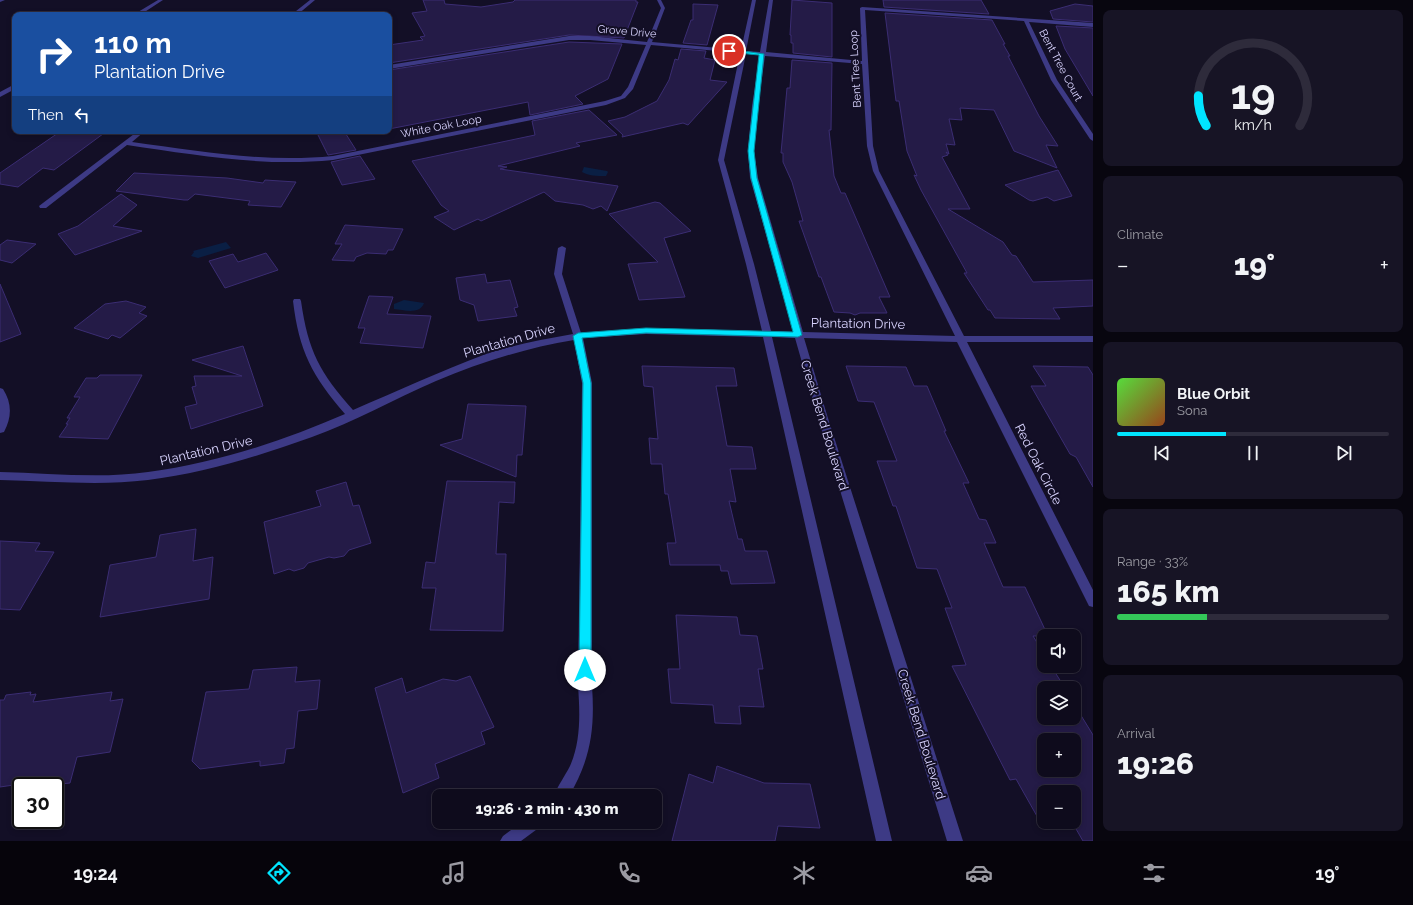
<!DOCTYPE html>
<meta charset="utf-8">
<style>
:root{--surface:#0e0b1c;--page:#171425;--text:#f1f3f6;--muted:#9b9ba3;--line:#2e2b3b;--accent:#00e5ff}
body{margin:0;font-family:Raleway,sans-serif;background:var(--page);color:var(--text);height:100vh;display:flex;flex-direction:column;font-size:15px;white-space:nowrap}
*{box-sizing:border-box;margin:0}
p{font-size:13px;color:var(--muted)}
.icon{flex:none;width:22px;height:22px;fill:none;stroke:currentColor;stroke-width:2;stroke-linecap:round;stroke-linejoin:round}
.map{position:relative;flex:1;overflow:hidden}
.sheet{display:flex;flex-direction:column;gap:10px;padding:10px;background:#08060f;width:320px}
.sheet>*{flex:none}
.guide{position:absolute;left:12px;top:12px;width:380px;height:122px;border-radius:8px;box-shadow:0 2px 6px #0003,0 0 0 1px var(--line);background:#1a4fa0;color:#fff;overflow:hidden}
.fabs{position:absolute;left:1037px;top:629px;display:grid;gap:8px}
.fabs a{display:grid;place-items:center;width:44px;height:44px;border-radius:8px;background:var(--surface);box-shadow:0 2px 6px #0003,0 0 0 1px var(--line);font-size:20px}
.speed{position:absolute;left:12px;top:777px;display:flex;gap:8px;font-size:20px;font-weight:700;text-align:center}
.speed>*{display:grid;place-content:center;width:52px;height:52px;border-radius:50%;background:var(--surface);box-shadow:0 2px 6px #0003,0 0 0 1px var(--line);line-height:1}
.speed .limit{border:2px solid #111;border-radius:6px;background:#fff;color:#111}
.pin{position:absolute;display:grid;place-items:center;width:34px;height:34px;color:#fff;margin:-17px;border:2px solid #fff;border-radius:50%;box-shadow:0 1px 4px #0007}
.me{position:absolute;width:44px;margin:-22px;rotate:0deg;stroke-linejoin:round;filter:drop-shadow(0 0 3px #0008)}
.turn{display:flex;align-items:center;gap:14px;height:84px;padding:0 16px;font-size:18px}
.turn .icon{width:52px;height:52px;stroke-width:2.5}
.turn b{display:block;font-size:28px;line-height:34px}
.then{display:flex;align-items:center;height:38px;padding:0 16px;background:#0003;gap:8px;font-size:15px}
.big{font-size:30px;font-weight:800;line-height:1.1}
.sheet .card{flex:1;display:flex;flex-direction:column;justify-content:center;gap:6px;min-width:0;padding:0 14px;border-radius:8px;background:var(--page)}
.sheet .dial{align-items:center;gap:0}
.dial svg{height:104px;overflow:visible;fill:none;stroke:var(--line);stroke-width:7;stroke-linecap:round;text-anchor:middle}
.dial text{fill:var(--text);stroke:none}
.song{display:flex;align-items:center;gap:12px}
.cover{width:48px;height:48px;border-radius:6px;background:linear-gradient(135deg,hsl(110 70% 55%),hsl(20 70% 35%))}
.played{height:4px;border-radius:2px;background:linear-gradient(90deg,var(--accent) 40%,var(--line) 40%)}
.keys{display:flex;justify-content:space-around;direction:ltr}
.heat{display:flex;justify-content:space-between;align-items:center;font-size:22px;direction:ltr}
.charge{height:6px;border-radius:3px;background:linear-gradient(90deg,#34c759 33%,var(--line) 0)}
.trip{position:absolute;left:432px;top:789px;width:230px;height:40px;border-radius:8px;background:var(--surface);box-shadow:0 2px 6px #0003,0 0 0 1px var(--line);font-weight:800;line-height:40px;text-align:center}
.dock{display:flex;height:64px;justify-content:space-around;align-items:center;background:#06040b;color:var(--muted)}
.dock .icon{width:28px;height:28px}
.dock .selected{color:var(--accent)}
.dock b{font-size:18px;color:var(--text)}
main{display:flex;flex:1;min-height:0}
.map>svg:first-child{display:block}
.water{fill:#0a1f44}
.building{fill:#241b47;stroke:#3b2d73;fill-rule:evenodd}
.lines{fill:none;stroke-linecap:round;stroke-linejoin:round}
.minor{fill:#3d3a85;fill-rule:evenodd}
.route{fill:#00e5ff;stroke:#0095a6}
.labels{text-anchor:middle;stroke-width:4;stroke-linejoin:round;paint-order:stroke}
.far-street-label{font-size:11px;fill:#d9d4ff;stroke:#130f26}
.street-label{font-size:13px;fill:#d9d4ff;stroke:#130f26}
</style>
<main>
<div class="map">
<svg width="1093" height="841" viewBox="0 0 1093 841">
<rect width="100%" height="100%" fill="#130f26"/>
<path class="water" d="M584 167 607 171 608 172 606 176C596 176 589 176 582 172Z
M226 242 231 248 198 258 191 256 194 252 193 251Z
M404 300 424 303C420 315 404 310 394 309V304Z"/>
<path class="building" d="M423 0H444L445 4 481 7 513 2 515 0H636V2H638L624 38 569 35 389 63V45L423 40 420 37 425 36 412 13 427 11Z
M792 0 832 3V57L793 53V43H791V35H790Z
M883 0H981L989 14 884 7Z
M693 4 718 5 707 45 683 43 691 20H693Z
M1075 4 1093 6V22L1053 19 1050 11Z
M885 13 992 20 1005 44H1003L1010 56H1008L1039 116 1058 146 1046 145 1057 168 1014 151 994 110 960 108 962 120 949 119 955 145 946 144 949 154 946 152 948 155 942 157 970 209H948L1003 242 1012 255 1016 256 1033 282 1093 280V306L1053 308 1060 319 995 318 990 310H988L964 273H967L921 190 914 175 917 176 907 151 899 101H896Z
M1056 26 1093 28V96L1065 49Z
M569 42 622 44 608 79 575 96 583 104 530 115 528 102 389 129V70Z
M681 49 706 51 704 58 715 60 710 80 727 82 688 125 683 123 622 137 623 135 608 121 625 117 657 101 669 80 675 59 678 60Z
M792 60 832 63 831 130H829L834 176 841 193H845L890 297H879L887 313H860L855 315 850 313 834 312 821 277H819L799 221H803L792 182 783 162V153H781L787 88H790Z
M589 110 617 135 576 143 580 146 498 166 507 167 500 169 618 186 607 211 601 206 593 209 583 205 555 201 544 192 481 221 478 219 454 230 434 217 449 211 441 205 412 161 535 135 532 121Z
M61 131H107L54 170 43 168 18 187 0 184V173Z
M316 131H344L356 150 328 155Z
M360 156 375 179 342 185 331 162Z
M1058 170 1072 196 1054 201 1047 197 1033 201 1029 200 1005 185Z
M134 173 227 178 263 183 265 180 296 182 281 207 248 205 250 201 195 194 188 200H184L116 191Z
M121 194 137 205 113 226 142 231 75 255 58 234 78 226Z
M655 202 660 203 691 231 664 238 685 297 639 300 628 264 658 262 609 214Z
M345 225 403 229 393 250H388L386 254 367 253 356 257 354 261 332 260 342 244H335Z
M7 240 36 244 12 263 0 260V245Z
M266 253 278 270 225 288 209 261 233 254 238 262Z
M485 274 487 283 510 280 518 307 514 308 517 316 478 321 474 305 460 300 456 278Z
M0 284 21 334 0 342Z
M369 296 393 297 387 314 431 316 423 348 360 343 365 328H358Z
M126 301 146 307 139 313 147 316 120 338 112 335 108 339 74 328 105 304Z
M243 346 263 406 191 429 185 407 197 404 192 387 196 386 194 376H242L192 360Z
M642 366 734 368 737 386H716L727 446 752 447 756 469H730L736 502 729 501 738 539H742L745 551H767L775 583 731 584 728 571H721L720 565H670L667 543H676L668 494H665L662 464H651L649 438 658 439 653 387 644 386Z
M846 366 906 367 914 386H927L946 431H944L969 483H963L979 519 986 520 996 543H984L1003 587H1025L1048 636H1033L1044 654V666H1051L1065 688H1044V718H1074V704L1093 735V841H1083L1072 822H1074V792H1044V816L1038 818 1016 779 1010 780 952 666 966 665 945 608H952L937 569 917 568 896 506H893L877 461H897L874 402 858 401ZM1044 740H1074V770H1044Z
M1033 366 1088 367 1093 375V487L1076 457 1070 454 1031 386H1046Z
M100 375H142L108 439 59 437 68 424H66L70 418H67L80 397H74L86 378H97Z
M468 404 526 406 522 455H517L516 477 440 445 462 439Z
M447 481 515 482 514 503 499 502 496 554H506L503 631 430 630 436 588H422L426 562 435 563Z
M346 482 353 506 359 505 371 543 349 550 344 556 334 558 329 557 308 563 304 568 294 571 289 569 274 574 264 522 321 506 316 491Z
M196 529 193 561 213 557 209 599 100 617 110 565 156 557 160 535Z
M0 541 40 543 35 551 54 552 20 610 0 609Z
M676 615 737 617 740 635 757 636 763 669H758L764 707 739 706 741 724 715 723 713 705 671 703 668 669H680Z
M297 667 295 682 320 680 317 709 298 711 294 748 286 749 284 763 260 766V761L200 769 192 761 206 692 249 689 253 670Z
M470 676 494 727 481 732 485 744 435 764 439 778 403 793 375 688 402 678 406 693 443 679 456 681Z
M31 692 30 695 36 694 33 702 112 692 110 701 123 699 110 752 77 757 70 783 40 786 41 781 0 787V700H4L6 695Z
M717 766 764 783 810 784 820 828 778 826 775 841H672L689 774 713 783Z"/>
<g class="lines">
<path class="minor" d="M0 0H5L0 2Z
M158 0H163L140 15H133Z
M310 0H315L297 15H291Z
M657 0H661L665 8 652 42 741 50 752 0H756L746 51 760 52 769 0H773L766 52 862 61 860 8 862 7 1093 23V27L1029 22 1057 80 1093 134V141L1090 139 1051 80 1024 21 865 10 873 146 879 171 964 336H1093V342H967L1093 590V607L1089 606 957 342 804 338 827 415 963 841H947L817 415 795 338 772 337 892 841H876L763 337 646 334 583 338 592 383V686C595 728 591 759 569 796H554C558 785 565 776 570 766 581 741 580 713 578 686L582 383 574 340C526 348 481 362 436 381 394 399 354 422 312 437 259 456 204 473 148 480 99 486 49 481 0 480V472C49 473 100 479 148 472 216 463 283 441 345 414 312 376 299 351 293 301L294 299H300L301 301C308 351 320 373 353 410 397 391 441 371 486 354 514 345 544 339 573 334L554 274 558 248 562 246 566 248 562 274 581 333 646 328 762 331 746 264 718 160 740 53 651 45 633 89 625 98 606 105 333 160C263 167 196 155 127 145L46 208H40L39 206 138 131H145L132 142C199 151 265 163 333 156L605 101 621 96 628 87 646 45 590 40H569L389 69V65L569 36H590L647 42 661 8ZM746 54 760 55 752 106 748 151 750 178 794 332 771 331 754 264 724 160ZM765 56 862 64 867 146 873 171 955 336 803 332 758 178 754 151 758 106Z
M15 84V89L0 97V92Z
M0 388 3 389C12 403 12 417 4 432L0 433Z
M522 822H542L540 827 521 841H500L503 836Z"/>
</g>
<path class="route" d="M729 49 764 54 754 151 757 178 802 335 798 337 646 333 582 338 591 383V670L589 674 585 676 581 674 579 670 583 383 573 336 578 333 646 328 793 332 751 178 748 151 759 55 727 52Z"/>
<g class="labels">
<g class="far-street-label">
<text transform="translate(627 31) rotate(5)" y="4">Grove Drive</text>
<text transform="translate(1061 65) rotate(62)" y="4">Bent Tree Court</text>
<text transform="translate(855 69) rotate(-93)" y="4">Bent Tree Loop</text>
<text transform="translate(441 126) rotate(-11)" y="4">White Oak Loop</text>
</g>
<g class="street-label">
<text transform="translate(858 323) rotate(1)" y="5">Plantation Drive</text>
<text transform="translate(509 340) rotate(-16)" y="5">Plantation Drive</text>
<text transform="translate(825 425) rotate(73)" y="5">Creek Bend Boulevard</text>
<text transform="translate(206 450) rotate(-13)" y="5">Plantation Drive</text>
<text transform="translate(1039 464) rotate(63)" y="5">Red Oak Circle</text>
<text transform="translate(922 734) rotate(73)" y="5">Creek Bend Boulevard</text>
</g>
</g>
</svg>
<div class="fabs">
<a><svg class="icon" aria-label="sound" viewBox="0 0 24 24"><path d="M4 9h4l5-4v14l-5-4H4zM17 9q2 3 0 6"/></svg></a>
<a><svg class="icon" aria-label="layers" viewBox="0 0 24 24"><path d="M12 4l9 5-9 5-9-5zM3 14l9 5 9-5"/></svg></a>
<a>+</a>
<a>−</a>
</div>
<div class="speed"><div class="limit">30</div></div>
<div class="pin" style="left:729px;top:51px;background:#d93025"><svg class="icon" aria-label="arrive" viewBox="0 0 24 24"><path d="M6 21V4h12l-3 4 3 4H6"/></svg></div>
<svg class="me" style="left:585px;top:670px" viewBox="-20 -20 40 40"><circle r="19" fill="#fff"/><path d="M0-13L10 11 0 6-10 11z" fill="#00e5ff"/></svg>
<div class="trip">19:26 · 2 min · 430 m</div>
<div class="guide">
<div class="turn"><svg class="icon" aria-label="right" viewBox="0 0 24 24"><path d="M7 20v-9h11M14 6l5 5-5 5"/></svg><div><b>110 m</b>Plantation Drive</div></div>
<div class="then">Then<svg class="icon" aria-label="left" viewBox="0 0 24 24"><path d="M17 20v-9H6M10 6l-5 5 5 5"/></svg></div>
</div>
</div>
<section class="sheet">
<div class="card dial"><svg viewBox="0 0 100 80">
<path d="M14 69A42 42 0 1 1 86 69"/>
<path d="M14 69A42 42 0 0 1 8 46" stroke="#00e5ff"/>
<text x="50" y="56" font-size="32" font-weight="700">19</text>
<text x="50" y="72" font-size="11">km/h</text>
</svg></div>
<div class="card"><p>Climate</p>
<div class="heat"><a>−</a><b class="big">19°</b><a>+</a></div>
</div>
<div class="card">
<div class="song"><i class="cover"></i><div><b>Blue Orbit</b><p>Sona</p></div></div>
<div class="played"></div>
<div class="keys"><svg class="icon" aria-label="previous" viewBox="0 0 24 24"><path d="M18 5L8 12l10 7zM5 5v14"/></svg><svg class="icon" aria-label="pause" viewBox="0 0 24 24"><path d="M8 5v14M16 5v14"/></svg><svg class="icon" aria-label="next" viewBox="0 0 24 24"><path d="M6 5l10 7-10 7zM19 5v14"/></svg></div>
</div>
<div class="card"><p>Range · 33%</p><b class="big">165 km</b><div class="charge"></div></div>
<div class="card"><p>Arrival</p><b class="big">19:26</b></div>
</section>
</main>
<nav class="dock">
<b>19:24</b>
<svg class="icon selected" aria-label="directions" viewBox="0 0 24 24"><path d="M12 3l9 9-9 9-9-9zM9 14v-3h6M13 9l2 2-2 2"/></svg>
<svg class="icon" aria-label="music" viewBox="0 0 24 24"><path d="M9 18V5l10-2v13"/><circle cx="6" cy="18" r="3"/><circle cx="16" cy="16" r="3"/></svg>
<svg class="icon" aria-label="phone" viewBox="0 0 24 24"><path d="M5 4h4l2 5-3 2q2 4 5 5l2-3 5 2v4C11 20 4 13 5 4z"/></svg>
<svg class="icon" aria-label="climate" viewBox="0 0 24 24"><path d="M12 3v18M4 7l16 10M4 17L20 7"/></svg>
<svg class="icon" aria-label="car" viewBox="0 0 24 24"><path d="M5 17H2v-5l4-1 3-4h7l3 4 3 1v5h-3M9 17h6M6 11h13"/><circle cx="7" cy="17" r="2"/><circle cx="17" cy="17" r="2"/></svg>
<svg class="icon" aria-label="filters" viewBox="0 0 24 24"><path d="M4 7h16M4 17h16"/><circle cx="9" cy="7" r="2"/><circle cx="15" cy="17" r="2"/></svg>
<b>19°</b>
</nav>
